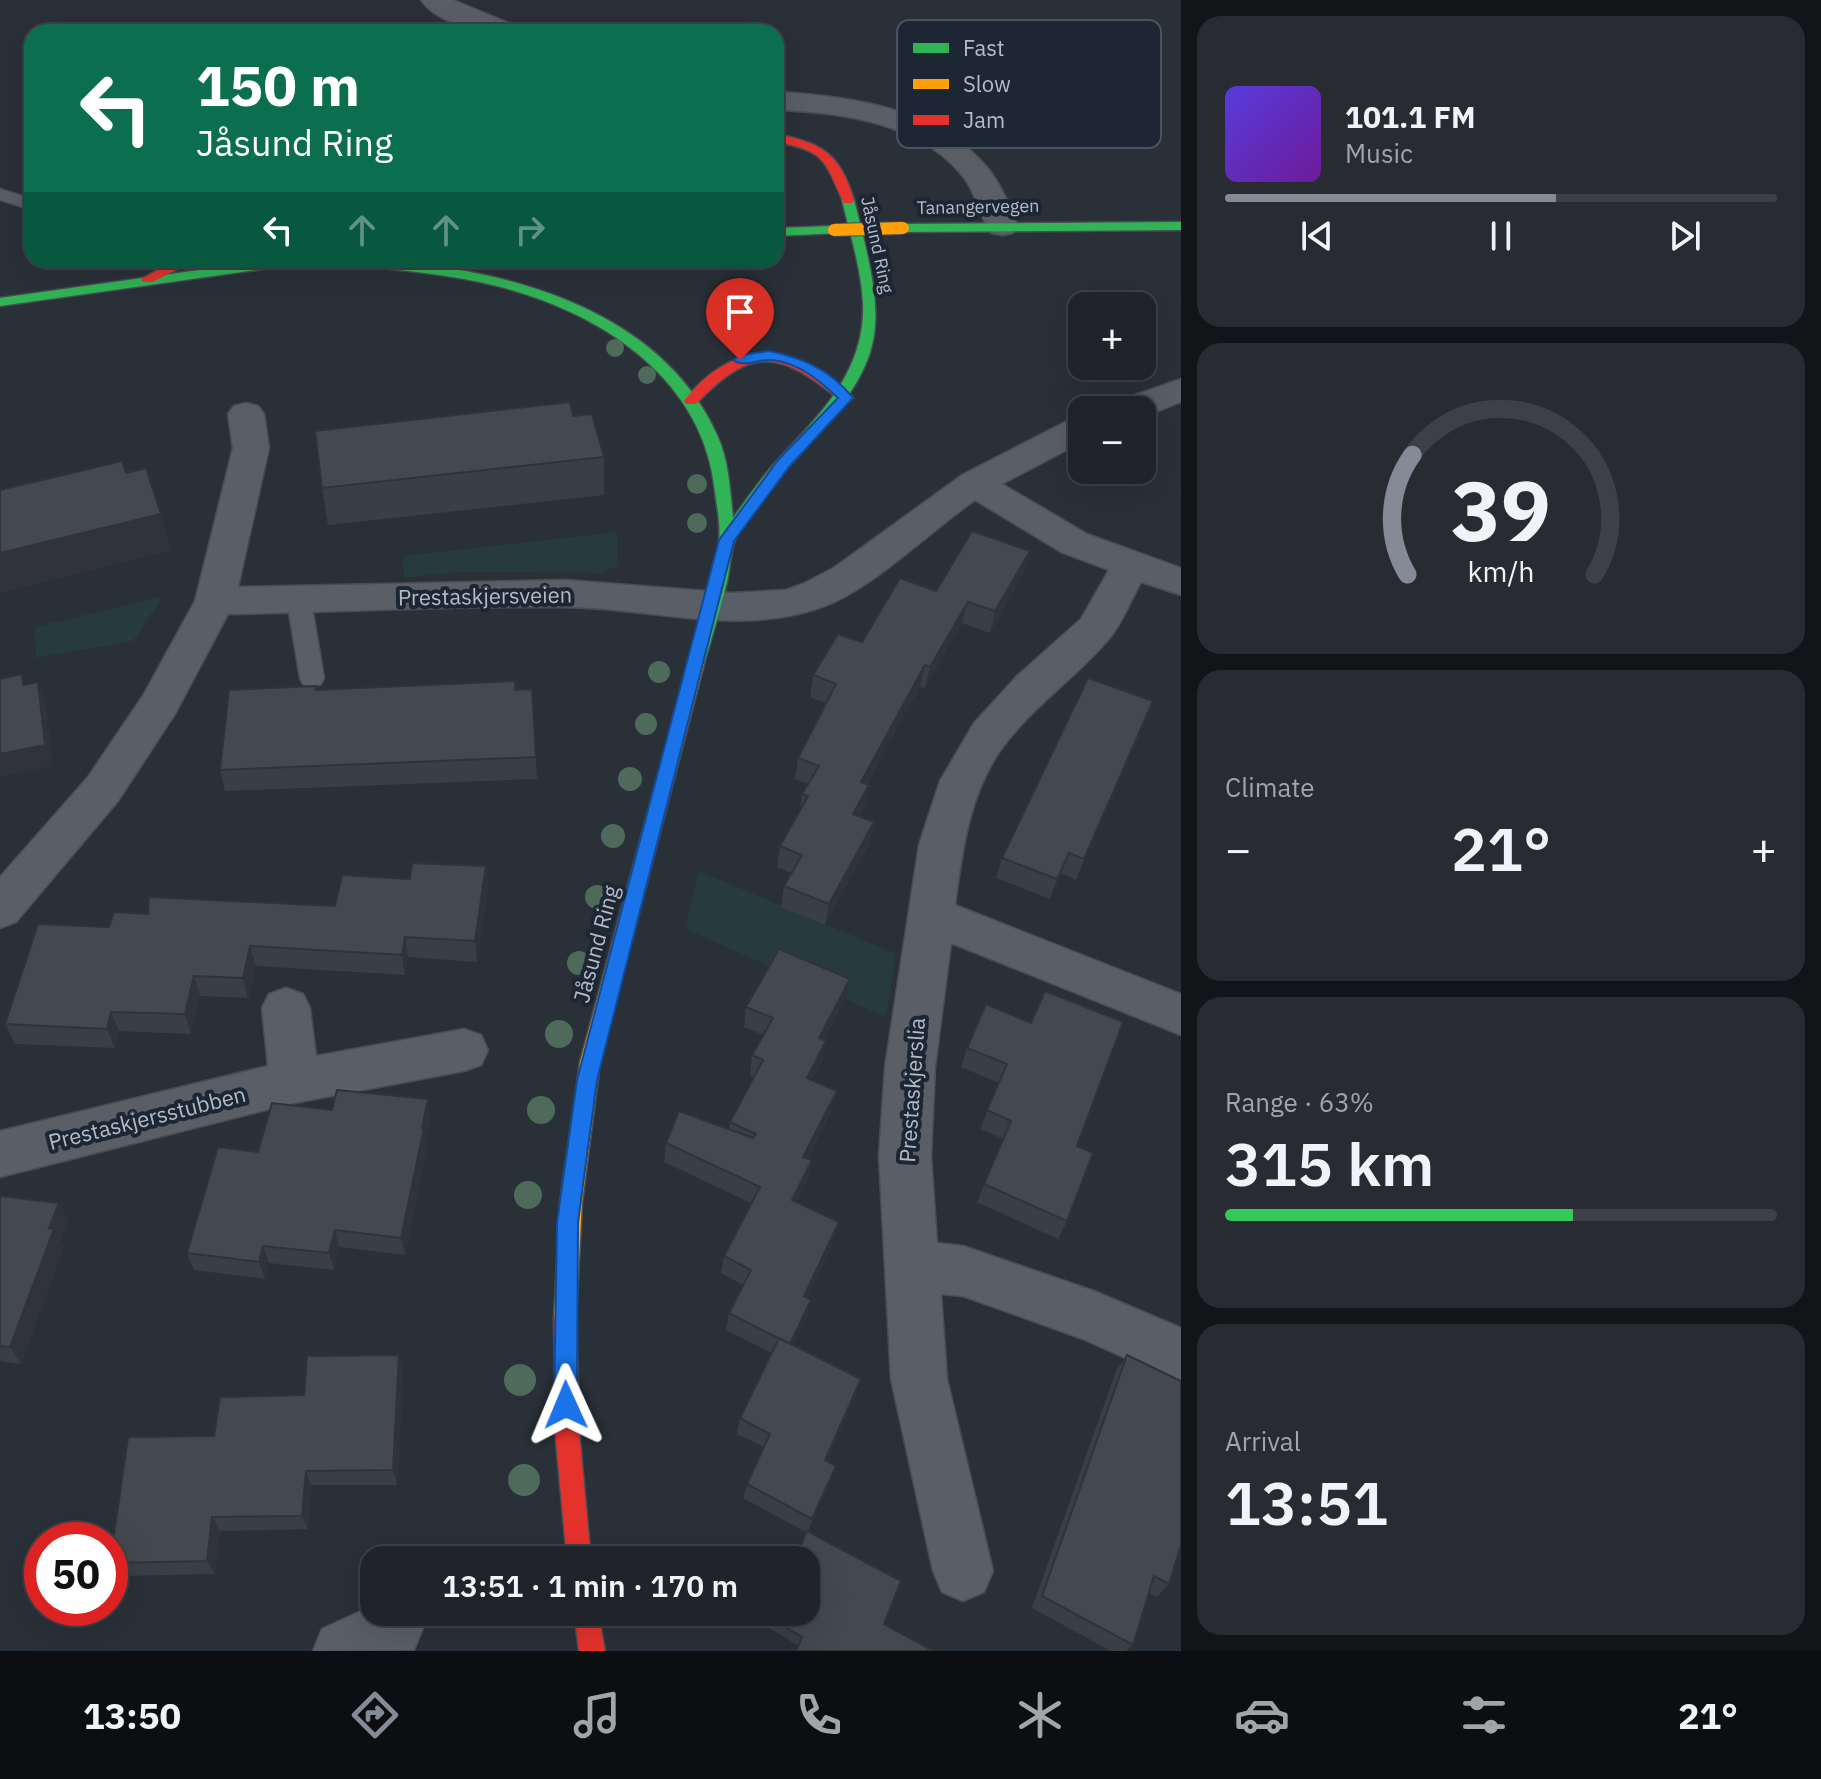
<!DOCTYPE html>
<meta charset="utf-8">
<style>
:root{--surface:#20242a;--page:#282c32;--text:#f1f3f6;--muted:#a2a4a8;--line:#3d4147;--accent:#848b96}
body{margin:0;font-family:"IBM Plex Sans",sans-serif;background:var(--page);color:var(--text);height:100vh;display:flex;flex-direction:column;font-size:30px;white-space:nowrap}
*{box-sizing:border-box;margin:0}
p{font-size:26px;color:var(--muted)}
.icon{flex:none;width:44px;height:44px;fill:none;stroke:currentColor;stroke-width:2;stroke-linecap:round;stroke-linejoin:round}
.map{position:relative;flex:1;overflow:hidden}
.side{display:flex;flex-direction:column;gap:16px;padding:16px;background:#121417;width:640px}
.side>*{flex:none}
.banner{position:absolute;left:24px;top:24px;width:760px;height:244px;border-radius:24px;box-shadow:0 8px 32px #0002,0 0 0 2px var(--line);background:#0b6e4f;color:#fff;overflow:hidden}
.buttons{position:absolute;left:1068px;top:292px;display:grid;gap:16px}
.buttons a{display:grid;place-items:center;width:88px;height:88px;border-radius:16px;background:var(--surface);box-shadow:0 8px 32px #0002,0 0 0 2px var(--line);font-size:40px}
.speed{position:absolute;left:24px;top:1522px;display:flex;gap:16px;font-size:40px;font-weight:700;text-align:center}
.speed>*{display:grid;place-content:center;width:104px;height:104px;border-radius:50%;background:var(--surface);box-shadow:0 8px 32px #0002,0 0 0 2px var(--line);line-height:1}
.speed .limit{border:12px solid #d22;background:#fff;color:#111}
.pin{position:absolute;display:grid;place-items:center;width:68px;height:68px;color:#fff;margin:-82px -34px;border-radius:50% 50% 50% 0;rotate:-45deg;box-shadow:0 0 8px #0007}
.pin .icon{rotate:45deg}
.me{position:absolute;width:88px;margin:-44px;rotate:359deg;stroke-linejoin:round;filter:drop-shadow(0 0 6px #0008)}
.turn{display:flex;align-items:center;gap:28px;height:168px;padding:0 40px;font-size:36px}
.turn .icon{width:104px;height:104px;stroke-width:2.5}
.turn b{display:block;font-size:56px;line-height:68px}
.lanes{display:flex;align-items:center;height:76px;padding:0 40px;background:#0003;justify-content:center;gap:40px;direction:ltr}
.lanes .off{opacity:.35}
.big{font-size:60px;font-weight:600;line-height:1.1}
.side .widget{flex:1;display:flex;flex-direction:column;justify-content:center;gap:12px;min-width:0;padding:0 28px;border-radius:24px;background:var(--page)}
.side .dial{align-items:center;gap:0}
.dial svg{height:208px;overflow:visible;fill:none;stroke:var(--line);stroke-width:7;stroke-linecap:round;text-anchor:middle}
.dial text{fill:var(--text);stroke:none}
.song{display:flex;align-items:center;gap:24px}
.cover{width:96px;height:96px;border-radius:12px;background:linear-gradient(135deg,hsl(250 70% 55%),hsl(280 70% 35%))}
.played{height:8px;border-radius:4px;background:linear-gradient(90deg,var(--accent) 60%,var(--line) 60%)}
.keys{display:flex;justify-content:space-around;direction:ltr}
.heat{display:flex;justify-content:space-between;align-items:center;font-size:44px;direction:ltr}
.charge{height:12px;border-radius:6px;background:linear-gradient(90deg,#34c759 63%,var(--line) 0)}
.trip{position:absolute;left:360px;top:1546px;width:460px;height:80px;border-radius:24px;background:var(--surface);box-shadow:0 8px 32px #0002,0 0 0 2px var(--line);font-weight:600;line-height:80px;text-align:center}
.dock{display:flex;height:128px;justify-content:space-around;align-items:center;background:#0d0e11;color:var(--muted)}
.dock .icon{width:56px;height:56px}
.dock .current{color:var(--accent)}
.dock b{font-size:36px;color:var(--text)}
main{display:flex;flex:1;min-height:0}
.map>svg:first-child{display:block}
.green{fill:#273a3e}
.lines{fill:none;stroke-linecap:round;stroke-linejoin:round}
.lane-casing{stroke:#484c53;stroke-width:3}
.street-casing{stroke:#484c53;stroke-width:3}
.fast-casing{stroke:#484c53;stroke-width:3}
.slow-casing{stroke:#484c53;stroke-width:3}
.jam-casing{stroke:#484c53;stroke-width:3}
.lane{fill:#5a5e66;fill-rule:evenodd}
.street{fill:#5a5e66;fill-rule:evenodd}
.fast{fill:#30b455;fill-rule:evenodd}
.slow{fill:#ff9f0a;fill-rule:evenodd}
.jam{fill:#e5322d;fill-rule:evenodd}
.slow-bridge-casing{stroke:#484c55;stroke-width:14;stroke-linecap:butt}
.slow-bridge{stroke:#ff9f0a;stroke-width:12}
.tree{fill:#4e6a5a}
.wall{fill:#3a3f45}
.shaded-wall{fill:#303338}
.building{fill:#444950;stroke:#303338;stroke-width:2}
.route{fill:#1a73e8;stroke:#114b97;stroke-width:2}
.labels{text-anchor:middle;stroke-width:8;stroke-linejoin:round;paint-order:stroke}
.far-street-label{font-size:18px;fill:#b4bcc9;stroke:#1d2633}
.street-label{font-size:22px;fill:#b4bcc9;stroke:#1d2633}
.key{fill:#1d2633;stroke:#4a5360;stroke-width:2}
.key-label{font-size:22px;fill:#b4bcc9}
</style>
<main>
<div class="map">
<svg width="1181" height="1651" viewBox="0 0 1181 1651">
<rect width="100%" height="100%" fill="#2a3038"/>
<path class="green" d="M617 532V566L602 573 458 572 404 578 403 556Z
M163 596 133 641 36 658 35 627Z
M699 871 896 954 886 1017 685 929Z"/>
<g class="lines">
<g class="lane-casing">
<path id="lane" d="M0 189 32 199V210L0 200Z
M299 593 307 595 311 601 324 678 321 684 312 687 303 684 300 678 287 601 291 595Z"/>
</g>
<g class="street-casing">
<path id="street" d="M421 0H453L516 26 520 32C489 32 440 28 421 0Z
M776 92C850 96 941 108 990 171 1002 187 1010 207 1018 226L1013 233 1002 235 991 233C980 217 977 198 967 182 926 123 841 112 776 110Z
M1181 379V402L1142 417V410H1109L1115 402Z
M246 403 258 406 264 414 269 448 238 587 565 580 732 593 786 590 805 583 835 567 962 475 1069 420 1082 417V442L1002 484 1087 534 1181 568V595L1141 582C1131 600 1122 624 1108 640 1076 677 1035 705 1005 744 970 789 962 851 955 905L1181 994V1035L951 943 935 1067 931 1156 937 1243 963 1246 1094 1291 1181 1328V1383L1083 1339 963 1296 941 1294 947 1379 993 1571 984 1592 963 1601 942 1592 933 1571 891 1379 879 1156 885 1067 919 845 940 781 974 723 1017 676 1081 619 1109 570 1061 552 975 500C932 530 878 583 832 603 746 640 651 607 562 607 450 606 339 612 228 614L175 714 118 801 16 922 0 928V877L88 777 144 694 195 601 233 448 228 414 234 406Z
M286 988 303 994 310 1008 316 1056 464 1029 481 1035 488 1050 481 1065 464 1071 294 1103 0 1177V1131L268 1066 262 1008 269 994Z
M374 1605V1612H416L423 1628 414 1650 313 1651 322 1629Z"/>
</g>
<g class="fast-casing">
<path id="fast" d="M848 196 854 200C889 336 889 357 793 462 776 480 743 518 735 540 730 553 730 569 727 582 720 610 712 637 704 664L696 670 688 664C699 624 715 583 719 541 721 525 717 508 715 492 704 378 600 312 497 286 448 274 397 270 347 264L340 260C476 260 656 298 717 435 729 461 730 490 733 518 746 500 759 481 774 464 818 416 866 373 863 302 861 268 850 234 842 200Z
M1181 222V230L903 232 897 228 903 224Z
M834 226 840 230 839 233 776 236V228Z
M271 260H306L299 264 0 306V298Z"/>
</g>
<g class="slow-casing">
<path id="slow" d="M696 658 704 664 600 1062 582 1203 576 1319 573 1327 565 1330 557 1327 554 1319 560 1203 580 1062 688 664Z"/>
</g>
<g class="jam-casing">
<path id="jam" d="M776 134C823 143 840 154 854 200L852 203H844C824 161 827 151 776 142Z
M177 260H194L153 282H143L141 279Z
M767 352C800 357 831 373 853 398L846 402 841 401C780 351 753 344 696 404H686L684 401C706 373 731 356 767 352Z
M565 1308 573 1311 576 1319 580 1441 591 1560H567L556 1441 554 1319 557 1311Z
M574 1612H598L605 1651H579Z"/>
</g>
<use href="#lane" class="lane"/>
<use href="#street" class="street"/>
<use href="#fast" class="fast"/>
<use href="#slow" class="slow"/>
<use href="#jam" class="jam"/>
<g class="slow-bridge-casing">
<path id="slow-bridge" d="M834 230 903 228"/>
</g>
<use href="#slow-bridge" class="slow-bridge"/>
</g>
<g class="tree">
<circle cx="615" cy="348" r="9"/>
<circle cx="647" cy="375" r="9"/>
<circle cx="697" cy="484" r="10"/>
<circle cx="697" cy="523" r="10"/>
<circle cx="659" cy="672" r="11"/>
<circle cx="646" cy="724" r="11"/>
<circle cx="630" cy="779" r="12"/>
<circle cx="613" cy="836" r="12"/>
<circle cx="597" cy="897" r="12"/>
<circle cx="579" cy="963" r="12"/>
<circle cx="559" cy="1034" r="14"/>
<circle cx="541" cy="1110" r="14"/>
<circle cx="528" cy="1195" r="14"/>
<circle cx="520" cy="1380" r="16"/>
<circle cx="524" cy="1480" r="16"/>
</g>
<path class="wall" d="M573 416 604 457V495L328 525 322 488Z
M1030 551 1024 573 990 633 962 623 925 688 920 687 867 784 865 806 859 816 874 822 870 843 825 925 781 907 784 886 791 873 777 867 780 846 800 811 802 794 808 784 795 779 798 758 826 703 810 697 813 675 862 642 936 591Z
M532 689 537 779 225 791 220 770 317 690Z
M1153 701 1145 723 1076 880 1061 873 1050 899 996 878 1002 858Z
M486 866 488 887 477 962 408 957 405 975 256 966 248 998 200 996 191 1034 119 1031 115 1048 15 1044 5 1024 109 927 148 914 335 906 410 879Z
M845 999 824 1040 822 1061 812 1080 832 1110 808 1159V1179L797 1202 834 1240 807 1298V1316L793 1346 861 1379 856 1394 827 1461 836 1466 808 1532 901 1581 799 1646 767 1627 806 1532 743 1498 747 1484 764 1447 737 1434 740 1418 772 1353 726 1330 729 1313 743 1285 721 1273 724 1256 751 1203 664 1162 666 1143 729 1129 730 1122 754 1077 750 1075 752 1055 763 1035 744 1027 746 1007Z
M986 1004 1077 1146 1067 1221 1058 1239 977 1202 1003 1139 980 1129 999 1083 961 1067 967 1048Z
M332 1110 431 1118 426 1139 427 1147 405 1255 339 1247 334 1270 269 1263 265 1279 194 1270 187 1253 258 1152Z
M0 1196 59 1203 68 1221 61 1241 64 1247 21 1364 0 1361Z
M399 1355 403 1371 397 1485H311L308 1529 220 1531 215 1574 119 1576 110 1564V1557L214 1436 304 1395Z
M1127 1355 1169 1584 1157 1597 1149 1593 1133 1645 1126 1651H1111L1032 1608 1116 1371Z"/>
<path class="shaded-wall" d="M161 514 171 551 0 593V553Z
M1030 551 1024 573 990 633 995 611Z
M968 602 962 623 925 688 930 667Z
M925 665 920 687 856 803 861 782Z
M38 682 46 703 53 766 0 777V754Z
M1153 701 1145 723 1076 880 1084 859Z
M869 785 865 806 849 835 853 814Z
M874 822 870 843 825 925 829 904Z
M1069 853 1061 873 1050 899 1057 879Z
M486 866 488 887 477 962 475 941Z
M405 937 408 957 405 975 402 955Z
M250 946 256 966 248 998 243 978Z
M194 976 200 996 191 1034 185 1014Z
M850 979 845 999 815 1058 819 1038Z
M111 1012 119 1031 115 1048 107 1029Z
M826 1041 822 1061 803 1097 807 1078Z
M837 1091 832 1110 800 1175 803 1157Z
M428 1099 431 1118 426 1139 427 1147 405 1255 401 1238Z
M812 1160 808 1179 789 1218 792 1200Z
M59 1203 68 1221 61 1241 64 1247 21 1364 10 1347Z
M839 1222 834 1240 800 1313 804 1296Z
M335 1230 339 1247 334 1270 329 1253Z
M263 1246 269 1263 265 1279 259 1262Z
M811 1300 807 1316 786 1360 790 1344Z
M399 1355 403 1371 397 1485 393 1470Z
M861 1379 856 1394 821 1475 825 1460Z
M836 1466 831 1481 808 1533 812 1519Z
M306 1471 311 1485 308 1529 302 1516Z
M212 1517 220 1531 215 1574 207 1561Z"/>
<path class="building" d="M570 402 573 416 592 414 604 457 322 488 315 431Z
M122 461 126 473 146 468 161 514 0 553V490Z
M972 531 1030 551 995 611 968 602 930 667 925 665 861 782 869 785 853 814 874 822 829 904 784 886 802 855 780 846 808 796 802 794 819 766 798 758 836 684 813 675 838 634 862 642 900 578 936 591Z
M22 674 23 685 38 682 45 745 0 754V679Z
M1088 678 1153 701 1084 859 1069 853 1057 879 1002 858Z
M515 681V690L532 689 536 757 220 770 229 690 316 686V690Z
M412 863 486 866 475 941 405 937 402 955 250 946 243 978 194 976 185 1014 111 1012 107 1029 5 1024 38 924 109 927 114 912 148 914 149 897 335 906 342 875 410 879Z
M779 949 850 979 819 1038 826 1041 807 1078 837 1091 803 1157 812 1160 792 1200 839 1222 804 1296 811 1300 790 1344 729 1313 751 1270 724 1256 760 1187 666 1143 679 1111 753 1138 756 1134 730 1122 763 1060 752 1055 773 1018 746 1007Z
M1045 991 1123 1022 1077 1146 1093 1153 1067 1221 984 1184 1011 1121 987 1110 1007 1064 967 1048 986 1004 1031 1023Z
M337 1090 428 1099 422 1128H424L401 1238 335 1230 329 1253 263 1246 259 1262 187 1253 218 1147 258 1152 272 1103 332 1110Z
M0 1196 59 1203 49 1228 54 1229 10 1347 0 1346Z
M779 1338 861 1379 825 1460 836 1466 812 1519 747 1484 770 1434 740 1418Z
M399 1355 393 1470 306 1471 302 1516 212 1517 207 1561 110 1563 128 1437 214 1436 220 1397 304 1395 307 1356Z
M1127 1355 1181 1381V1545L1169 1584 1154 1576 1133 1645 1042 1596Z
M807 1531 901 1581 884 1624 933 1651H796L802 1637 770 1618 772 1612H806V1560H794Z"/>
<path class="route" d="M769 351C803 358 831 370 853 398L789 467 734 541 597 1080 578 1222 577 1405 574 1414 566 1417 558 1414 554 1405 557 1222 577 1080 719 540 778 460 838 398C819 380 798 362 771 360 758 359 744 368 733 360L740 355Z"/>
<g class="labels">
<g class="far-street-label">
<text transform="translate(978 207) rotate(-1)" y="6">Tanangervegen</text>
<text transform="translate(877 245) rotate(78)" y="6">Jåsund Ring</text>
</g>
<g class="street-label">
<text transform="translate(485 596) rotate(-1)" y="8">Prestaskjersveien</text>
<text transform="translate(596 944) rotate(-75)" y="8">Jåsund Ring</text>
<text transform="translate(912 1090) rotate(-86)" y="8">Prestaskjerslia</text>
<text transform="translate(147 1118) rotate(-14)" y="8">Prestaskjersstubben</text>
</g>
</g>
<rect x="897" y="20" width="264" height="128" rx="12" class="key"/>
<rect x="913" y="43" width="36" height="10" fill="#30b455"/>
<rect x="913" y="79" width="36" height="10" fill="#ff9f0a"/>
<rect x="913" y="115" width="36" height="10" fill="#e5322d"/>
<g class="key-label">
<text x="963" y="56">Fast</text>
<text x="963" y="92">Slow</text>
<text x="963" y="128">Jam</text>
</g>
</svg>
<div class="buttons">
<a>+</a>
<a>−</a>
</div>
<div class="speed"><div class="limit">50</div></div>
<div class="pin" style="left:740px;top:360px;background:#d93025"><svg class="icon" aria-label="arrive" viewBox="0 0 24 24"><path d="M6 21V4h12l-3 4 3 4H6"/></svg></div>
<svg class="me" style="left:566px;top:1405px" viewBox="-20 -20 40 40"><path d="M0-17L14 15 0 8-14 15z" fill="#1a73e8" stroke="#fff" stroke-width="4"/></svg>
<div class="trip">13:51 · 1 min · 170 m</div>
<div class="banner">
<div class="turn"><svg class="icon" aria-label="left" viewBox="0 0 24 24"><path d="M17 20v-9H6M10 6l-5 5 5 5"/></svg><div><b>150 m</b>Jåsund Ring</div></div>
<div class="lanes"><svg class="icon" aria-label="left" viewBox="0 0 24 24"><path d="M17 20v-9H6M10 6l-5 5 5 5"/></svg><svg class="icon off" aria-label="ahead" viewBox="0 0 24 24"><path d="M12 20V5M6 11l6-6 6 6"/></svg><svg class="icon off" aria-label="ahead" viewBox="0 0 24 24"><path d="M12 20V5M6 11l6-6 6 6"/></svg><svg class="icon off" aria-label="right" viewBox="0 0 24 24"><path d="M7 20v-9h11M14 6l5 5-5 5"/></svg></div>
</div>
</div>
<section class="side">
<div class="widget">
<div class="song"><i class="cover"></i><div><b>101.1 FM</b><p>Music</p></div></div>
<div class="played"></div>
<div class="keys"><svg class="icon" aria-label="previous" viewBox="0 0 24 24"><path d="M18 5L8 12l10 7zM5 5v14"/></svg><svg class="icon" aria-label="pause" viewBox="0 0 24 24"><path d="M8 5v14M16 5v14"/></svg><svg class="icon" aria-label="next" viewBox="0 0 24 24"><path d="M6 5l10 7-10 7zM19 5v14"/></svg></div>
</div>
<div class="widget dial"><svg viewBox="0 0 100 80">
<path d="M14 69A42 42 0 1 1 86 69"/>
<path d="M14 69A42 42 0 0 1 16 23" stroke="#848b96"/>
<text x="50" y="56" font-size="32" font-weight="700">39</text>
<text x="50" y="72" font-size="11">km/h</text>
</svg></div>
<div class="widget"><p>Climate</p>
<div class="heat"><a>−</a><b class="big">21°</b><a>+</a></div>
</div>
<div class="widget"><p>Range · 63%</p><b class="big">315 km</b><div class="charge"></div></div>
<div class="widget"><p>Arrival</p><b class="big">13:51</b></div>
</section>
</main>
<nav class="dock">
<b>13:50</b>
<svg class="icon current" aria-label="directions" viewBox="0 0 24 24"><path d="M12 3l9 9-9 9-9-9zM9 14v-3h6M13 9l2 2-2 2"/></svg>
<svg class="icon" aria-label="music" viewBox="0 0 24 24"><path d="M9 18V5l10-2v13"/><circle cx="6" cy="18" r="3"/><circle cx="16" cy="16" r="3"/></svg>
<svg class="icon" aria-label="phone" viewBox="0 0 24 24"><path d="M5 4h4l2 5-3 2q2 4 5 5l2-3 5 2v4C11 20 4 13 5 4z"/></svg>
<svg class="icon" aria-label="climate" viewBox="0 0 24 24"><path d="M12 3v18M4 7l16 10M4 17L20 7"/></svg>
<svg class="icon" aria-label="car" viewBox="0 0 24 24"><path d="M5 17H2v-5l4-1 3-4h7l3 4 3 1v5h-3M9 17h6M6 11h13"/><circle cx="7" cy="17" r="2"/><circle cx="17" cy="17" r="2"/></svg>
<svg class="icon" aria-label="filters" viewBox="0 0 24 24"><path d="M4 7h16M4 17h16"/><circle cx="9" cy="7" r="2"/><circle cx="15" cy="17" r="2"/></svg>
<b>21°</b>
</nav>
